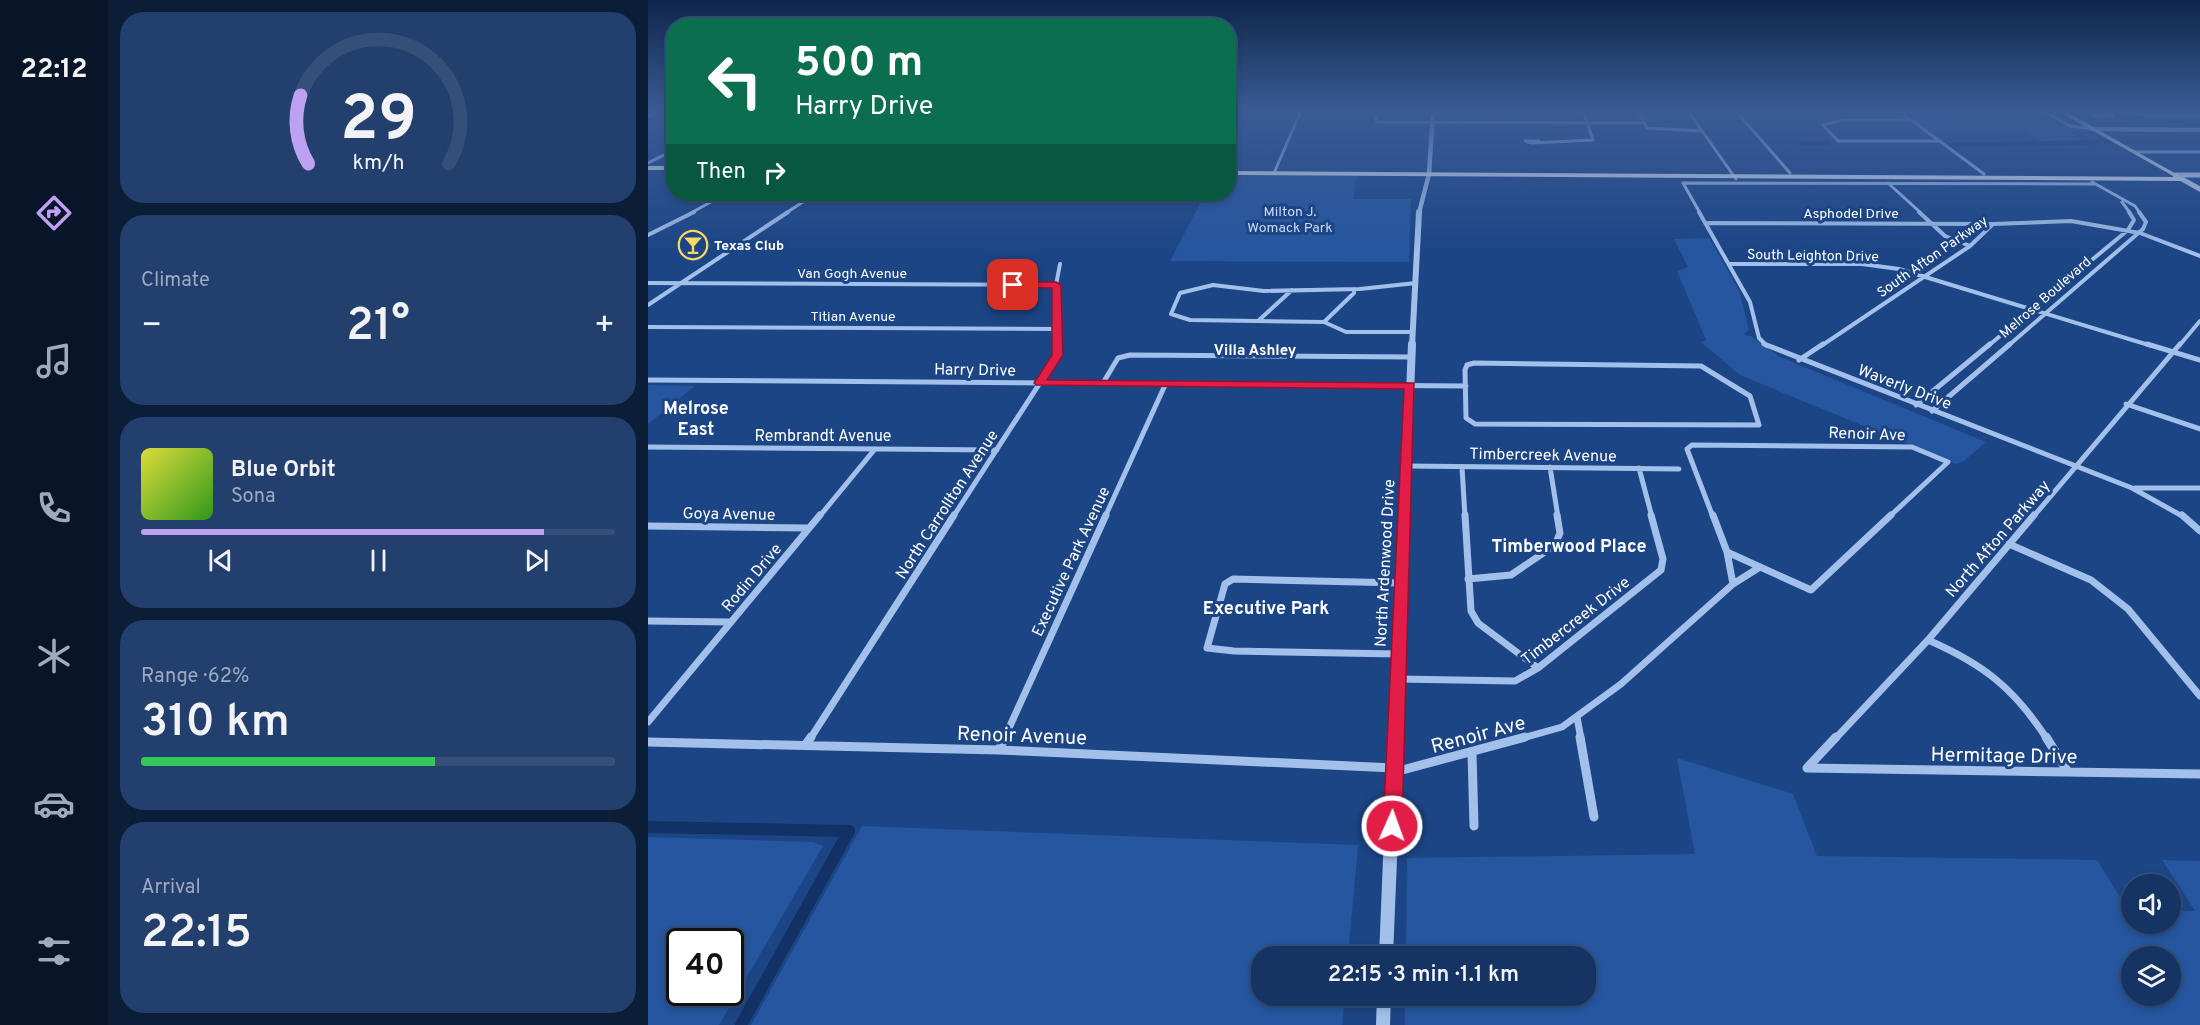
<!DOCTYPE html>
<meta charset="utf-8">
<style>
:root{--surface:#153464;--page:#223f6d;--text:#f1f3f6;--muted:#9daabf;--line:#344f78;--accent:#bca0f2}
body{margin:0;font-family:Overpass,sans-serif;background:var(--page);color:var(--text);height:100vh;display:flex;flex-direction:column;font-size:22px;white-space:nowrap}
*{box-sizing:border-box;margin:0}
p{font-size:20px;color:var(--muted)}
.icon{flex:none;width:33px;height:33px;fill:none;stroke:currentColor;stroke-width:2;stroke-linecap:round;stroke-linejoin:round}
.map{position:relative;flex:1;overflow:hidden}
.drawer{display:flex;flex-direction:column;gap:12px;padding:12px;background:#0c1d37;width:540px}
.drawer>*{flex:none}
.banner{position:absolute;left:18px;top:18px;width:570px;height:183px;border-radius:24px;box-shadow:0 3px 9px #0003,0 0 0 2px var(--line);background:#0b6e4f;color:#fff;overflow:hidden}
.fabs{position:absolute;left:1473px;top:874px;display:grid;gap:12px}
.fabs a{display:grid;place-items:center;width:60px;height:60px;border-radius:50%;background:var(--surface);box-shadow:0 3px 9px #0003,0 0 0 2px var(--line);font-size:30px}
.speed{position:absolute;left:18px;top:928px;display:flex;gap:12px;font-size:30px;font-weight:700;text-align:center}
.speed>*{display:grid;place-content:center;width:78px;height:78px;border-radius:50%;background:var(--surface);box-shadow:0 3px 9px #0003,0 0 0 2px var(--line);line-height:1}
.speed .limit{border:3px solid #111;border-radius:9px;background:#fff;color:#111}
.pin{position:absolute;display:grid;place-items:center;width:51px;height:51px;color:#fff;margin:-26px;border-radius:12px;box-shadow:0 3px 9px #0006}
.me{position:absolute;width:66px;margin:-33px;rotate:2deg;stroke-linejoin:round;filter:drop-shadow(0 0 4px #0008)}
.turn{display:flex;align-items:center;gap:21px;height:126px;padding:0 30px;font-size:27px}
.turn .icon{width:78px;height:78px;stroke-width:2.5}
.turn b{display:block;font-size:42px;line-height:51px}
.then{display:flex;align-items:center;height:57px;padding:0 30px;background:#0003;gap:12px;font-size:22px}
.big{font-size:45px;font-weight:600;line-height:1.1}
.drawer .tile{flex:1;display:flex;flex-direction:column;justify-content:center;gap:9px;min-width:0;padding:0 21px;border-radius:24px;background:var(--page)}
.drawer .dial{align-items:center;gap:0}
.dial svg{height:156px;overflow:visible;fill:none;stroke:var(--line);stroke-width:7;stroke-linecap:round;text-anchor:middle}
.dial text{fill:var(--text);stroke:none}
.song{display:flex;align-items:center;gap:18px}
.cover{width:72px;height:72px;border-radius:9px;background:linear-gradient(135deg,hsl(60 70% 55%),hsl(110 70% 35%))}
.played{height:6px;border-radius:3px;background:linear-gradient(90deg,var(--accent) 85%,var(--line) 85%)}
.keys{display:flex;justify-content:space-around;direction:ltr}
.heat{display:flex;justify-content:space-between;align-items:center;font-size:33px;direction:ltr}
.charge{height:9px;border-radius:4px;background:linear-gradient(90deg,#34c759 62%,var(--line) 0)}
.trip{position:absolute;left:603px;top:946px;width:345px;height:60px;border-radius:24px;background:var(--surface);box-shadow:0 3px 9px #0003,0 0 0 2px var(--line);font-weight:600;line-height:60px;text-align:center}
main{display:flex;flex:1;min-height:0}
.menu{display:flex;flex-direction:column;width:108px;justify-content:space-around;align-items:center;background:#081528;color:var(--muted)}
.menu .icon{width:42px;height:42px}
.menu .active{color:var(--accent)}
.menu b{font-size:27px;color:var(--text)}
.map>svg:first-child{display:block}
.green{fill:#25569f;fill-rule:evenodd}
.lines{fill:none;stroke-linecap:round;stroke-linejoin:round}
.canal-far1{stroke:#123164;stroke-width:4.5}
.canal{stroke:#123164;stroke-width:12}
.minor-far4{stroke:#a3c0eb;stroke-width:3}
.minor-far3{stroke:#a3c0eb;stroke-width:4}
.minor-far2{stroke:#a3c0eb;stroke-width:5}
.minor-far1{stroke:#a3c0eb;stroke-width:7}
.minor{stroke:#a3c0eb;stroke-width:9}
.tertiary-far4{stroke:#a3c0eb;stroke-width:4.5}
.tertiary-far3{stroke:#a3c0eb;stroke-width:6}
.tertiary-far2{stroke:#a3c0eb;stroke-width:8}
.tertiary-far1{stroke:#a3c0eb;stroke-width:10}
.tertiary{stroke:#a3c0eb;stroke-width:14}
.secondary{stroke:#cfdff8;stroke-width:5}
.primary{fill:#e8f0ff;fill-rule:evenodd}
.route{fill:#e11d48;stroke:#92132f;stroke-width:1.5}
.labels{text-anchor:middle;stroke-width:6;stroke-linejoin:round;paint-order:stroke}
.far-park-label{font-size:14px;fill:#c8dcf8;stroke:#1c4586}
.far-street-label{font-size:14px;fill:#fff;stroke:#1c4586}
.far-poi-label{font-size:14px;font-weight:bold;fill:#fff;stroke:#1c4586;text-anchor:start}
.far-neighbourhood-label{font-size:15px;font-weight:bold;fill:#fff;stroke:#1c4586}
.street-label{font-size:16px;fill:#fff;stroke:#1c4586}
.neighbourhood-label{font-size:18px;font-weight:bold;fill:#fff;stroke:#1c4586}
.near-street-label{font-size:20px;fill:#fff;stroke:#1c4586}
</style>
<main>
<nav class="menu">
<b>22:12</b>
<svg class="icon active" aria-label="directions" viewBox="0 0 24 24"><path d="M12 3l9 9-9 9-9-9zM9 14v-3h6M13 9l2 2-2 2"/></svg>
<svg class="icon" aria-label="music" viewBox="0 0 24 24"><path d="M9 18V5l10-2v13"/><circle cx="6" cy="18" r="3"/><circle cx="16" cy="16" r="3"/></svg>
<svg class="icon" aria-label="phone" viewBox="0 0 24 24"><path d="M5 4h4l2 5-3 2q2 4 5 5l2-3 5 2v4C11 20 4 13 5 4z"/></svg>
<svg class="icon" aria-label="climate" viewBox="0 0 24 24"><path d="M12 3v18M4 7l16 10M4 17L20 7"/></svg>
<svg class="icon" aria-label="car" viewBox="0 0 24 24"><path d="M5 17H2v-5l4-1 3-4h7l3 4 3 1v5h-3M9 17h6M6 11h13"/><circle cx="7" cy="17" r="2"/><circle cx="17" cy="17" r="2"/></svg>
<svg class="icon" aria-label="filters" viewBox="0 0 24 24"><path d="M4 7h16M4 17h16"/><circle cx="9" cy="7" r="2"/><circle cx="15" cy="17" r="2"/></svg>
</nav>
<section class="drawer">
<div class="tile dial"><svg viewBox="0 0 100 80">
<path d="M14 69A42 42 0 1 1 86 69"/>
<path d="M14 69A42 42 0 0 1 10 34" stroke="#bca0f2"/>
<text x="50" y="56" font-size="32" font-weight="700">29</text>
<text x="50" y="72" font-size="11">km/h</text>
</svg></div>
<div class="tile"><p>Climate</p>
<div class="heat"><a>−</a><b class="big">21°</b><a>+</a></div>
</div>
<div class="tile">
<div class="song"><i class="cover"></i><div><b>Blue Orbit</b><p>Sona</p></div></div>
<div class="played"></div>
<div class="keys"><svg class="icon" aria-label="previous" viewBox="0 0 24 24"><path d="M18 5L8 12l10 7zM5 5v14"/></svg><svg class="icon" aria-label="pause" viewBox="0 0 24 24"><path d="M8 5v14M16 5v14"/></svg><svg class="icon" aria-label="next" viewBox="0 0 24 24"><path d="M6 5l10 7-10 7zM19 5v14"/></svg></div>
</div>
<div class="tile"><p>Range · 62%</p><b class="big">310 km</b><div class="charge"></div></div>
<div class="tile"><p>Arrival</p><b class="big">22:15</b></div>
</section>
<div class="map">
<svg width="1552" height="1025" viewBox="0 0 1552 1025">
<rect width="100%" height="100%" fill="#1c4586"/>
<path class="green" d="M1251 111H1280L1305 122 1411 121 1421 128 1444 132H1422L1437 141 1394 142 1376 132 1281 133Z
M581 176H709L705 199H763L761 262 522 261 557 194H580Z
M1061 238 1091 290 1101 330 1096 334 1099 336H1103L1132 357 1338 442 1316 461 1308 464 1092 375 1053 342 1058 340 1029 271 1040 267 1026 239Z
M0 385 47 386 0 424Z
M1029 758 1145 794 1169 856 1449 860 1480 910H1483L1484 924H1522L1523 911H1547L1514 860 1552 861V1025H757V996H938V957H758L759 858 1047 854ZM1484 957H1522V996H1484Z
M214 826 710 845 700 957H614V996H697L694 1025H103Z
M0 837 165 842 175 846 71 1025H0ZM32 942H82V993H32Z"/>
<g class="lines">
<path class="canal-far1" d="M1153 143H1181
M1302 145 1462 142"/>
<path class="canal" d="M0 827 201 831 93 1025"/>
<path class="minor-far4" d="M730 111 728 122 997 123
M990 111 999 128 1054 131
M1040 111 1088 179
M1088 111 1142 173
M1251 111 1336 174
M1395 111 1422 126 1445 129
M1439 111 1448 116H1465L1460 113 1462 112H1486L1499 116H1552
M0 116 12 111
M1263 120H1195L1175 125 1190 141H1293
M891 141H877L884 143 945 140 935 111
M1487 152H1552
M0 163 26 150
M626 173 653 111
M1444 182 1487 206 1492 213
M1035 183 1052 213
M1035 183 1446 184
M1240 183 1273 213
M1474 202 1482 213
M43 213 77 194
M138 213 167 194"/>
<path class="minor-far3" d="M1051 212 1102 302 1111 338 1119 346
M1271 212 1297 236 1322 246
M1060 223 1345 224
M0 235 46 212
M1082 264H1214L1251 269 1504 346
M0 283 408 285
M759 284 712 289 768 283
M712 289 616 291 565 285 532 293 523 314 542 320 676 322 698 332H765
M0 305 140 212
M610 321 644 290
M676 322 706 293V289
M0 327 410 329
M410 346 408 285 412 264
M1173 346 1322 246 1345 224 1423 221 1492 233 1552 256
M1340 346 1480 230 1486 220 1481 212
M1360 346 1495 229 1498 222 1491 212
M1531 346 1552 321"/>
<path class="minor-far2" d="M1116 344 1484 488 1536 517
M1499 344 1552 360
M1151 360 1175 344
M826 363 1053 366 1102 396 1111 425 827 424 818 418 817 370 819 365Z
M0 380 818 386
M455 383 470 358 482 355 764 357
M1478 404 1552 429
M1268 405 1342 344
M1284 411 1362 344
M0 447 349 450
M759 466 1031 469
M814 467 817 517
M902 467 910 517
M991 468 1004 517
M1487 488H1552
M171 517 227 449
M305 517 410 355V344
M457 517 518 383
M1065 517 1039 449 1044 445 1264 447 1300 462 1241 517
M1385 517 1532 344"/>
<path class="minor-far1" d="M817 515 823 611 830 623 890 668
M1065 515 1079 552
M1534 515 1552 531
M0 526 161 528
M1361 544 1443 580 1480 609 1552 696
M1079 552 1163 590 1243 515
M820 579 863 575 907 545 912 533 909 515
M1085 584 1112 567
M0 621 83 622
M1280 640C1335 664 1366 688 1399 739
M750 654 586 651 559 648 577 584 585 579 753 583
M749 679 867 681 890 668 1013 570 1015 559 1003 515
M929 717 933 739
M0 722 172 515
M162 739 306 515
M356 739 458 515
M871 739 914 727 973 684 1085 584 1079 552
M1187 739 1280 640 1386 515"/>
<path class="minor" d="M932 737 946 817
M1398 737 1420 772
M0 742 351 750 746 768
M158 744 163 737
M351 750 357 737
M824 753 826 826
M1159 768 1188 737
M1159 768 1552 774
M747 772 877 737"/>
<path class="tertiary-far4" d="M1445 129 1552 130
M771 213 781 174 785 111"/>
<path class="tertiary-far3" d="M764 346 771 212"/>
<path class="tertiary-far2" d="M757 517 764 344"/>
<path class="tertiary-far1" d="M747 739 757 515"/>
<path class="tertiary" d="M738 957 747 737
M735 1025 736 996"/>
<path class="secondary" d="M1527 175H1552
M1534 179 1552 189"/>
<path class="primary" d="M1410 111H1417L1537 179 1534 181 580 175V171L1527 177Z
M0 166H26V170H0Z"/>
</g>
<linearGradient id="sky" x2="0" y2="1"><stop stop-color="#0f264a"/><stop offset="0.44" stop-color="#3a5c95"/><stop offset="1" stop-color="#3a5c95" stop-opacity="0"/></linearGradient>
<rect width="1552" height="254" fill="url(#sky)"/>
<path class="route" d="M365 282H408L413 285 415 355 399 380 766 383 754 826 751 832 744 835 737 832 735 826 756 389 388 385 386 383 404 355V288L361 287 360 285Z"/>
<defs>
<g id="bar-ring" transform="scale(1.5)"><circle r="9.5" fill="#1c4586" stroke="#fcd761" stroke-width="1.5"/><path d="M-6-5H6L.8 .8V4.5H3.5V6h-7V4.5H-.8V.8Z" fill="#fcd761"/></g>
</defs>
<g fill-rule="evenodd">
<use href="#bar-ring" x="45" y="245"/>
</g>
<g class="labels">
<g class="far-park-label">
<text x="642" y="216">Milton J.<tspan x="642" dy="16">Womack Park</tspan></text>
</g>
<g class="far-street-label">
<text x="1203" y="218">Asphodel Drive</text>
<text transform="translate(1165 255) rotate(1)" y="5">South Leighton Drive</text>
<text transform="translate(1284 256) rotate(-35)" y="5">South Afton Parkway</text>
<text x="204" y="278">Van Gogh Avenue</text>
<text transform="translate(1397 297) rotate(-41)" y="5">Melrose Boulevard</text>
<text x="205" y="321">Titian Avenue</text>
</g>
<g class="far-poi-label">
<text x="66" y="250">Texas Club</text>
</g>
<g class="far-neighbourhood-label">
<text x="607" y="355">Villa Ashley</text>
</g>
<g class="street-label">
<text transform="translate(327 369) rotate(1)" y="6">Harry Drive</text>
<text transform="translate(1257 386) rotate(21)" y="6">Waverly Drive</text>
<text transform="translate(1219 433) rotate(2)" y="6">Renoir Ave</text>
<text x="175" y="441">Rembrandt Avenue</text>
<text transform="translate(895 454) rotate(1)" y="6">Timbercreek Avenue</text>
<text transform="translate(298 504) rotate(-57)" y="6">North Carrollton Avenue</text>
<text transform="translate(81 513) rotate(1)" y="6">Goya Avenue</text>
<text transform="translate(1349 538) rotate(-49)" y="6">North Afton Parkway</text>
<text transform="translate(422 561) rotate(-65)" y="6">Executive Park Avenue</text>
<text transform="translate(736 563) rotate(-87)" y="6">North Ardenwood Drive</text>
<text transform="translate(103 577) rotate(-50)" y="6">Rodin Drive</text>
<text transform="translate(927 620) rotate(-38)" y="6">Timbercreek Drive</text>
</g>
<g class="neighbourhood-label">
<text x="48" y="414">Melrose<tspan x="48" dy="21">East</tspan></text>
<text x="921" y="552">Timberwood Place</text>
<text x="618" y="614">Executive Park</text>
</g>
<g class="near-street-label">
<text transform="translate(830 734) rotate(-15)" y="7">Renoir Ave</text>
<text transform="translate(374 735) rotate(2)" y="7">Renoir Avenue</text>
<text transform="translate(1356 755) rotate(1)" y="7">Hermitage Drive</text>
</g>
</g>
</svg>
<div class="fabs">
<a><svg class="icon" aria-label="sound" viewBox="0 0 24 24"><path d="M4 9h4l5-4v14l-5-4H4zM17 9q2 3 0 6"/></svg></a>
<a><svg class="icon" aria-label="layers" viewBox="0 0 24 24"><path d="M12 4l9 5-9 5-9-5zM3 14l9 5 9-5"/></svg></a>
</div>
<div class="speed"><div class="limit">40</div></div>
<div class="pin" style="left:365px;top:285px;background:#d93025"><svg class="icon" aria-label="arrive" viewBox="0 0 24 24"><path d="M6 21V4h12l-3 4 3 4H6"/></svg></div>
<svg class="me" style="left:744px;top:826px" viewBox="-20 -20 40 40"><circle r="17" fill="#e11d48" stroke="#fff" stroke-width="3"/><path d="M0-11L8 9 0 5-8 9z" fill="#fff"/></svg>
<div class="trip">22:15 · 3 min · 1.1 km</div>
<div class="banner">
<div class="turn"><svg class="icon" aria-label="left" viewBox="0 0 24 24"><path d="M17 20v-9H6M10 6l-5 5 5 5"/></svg><div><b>500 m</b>Harry Drive</div></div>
<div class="then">Then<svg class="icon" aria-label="right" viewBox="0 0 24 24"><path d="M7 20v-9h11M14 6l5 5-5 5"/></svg></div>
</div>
</div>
</main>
